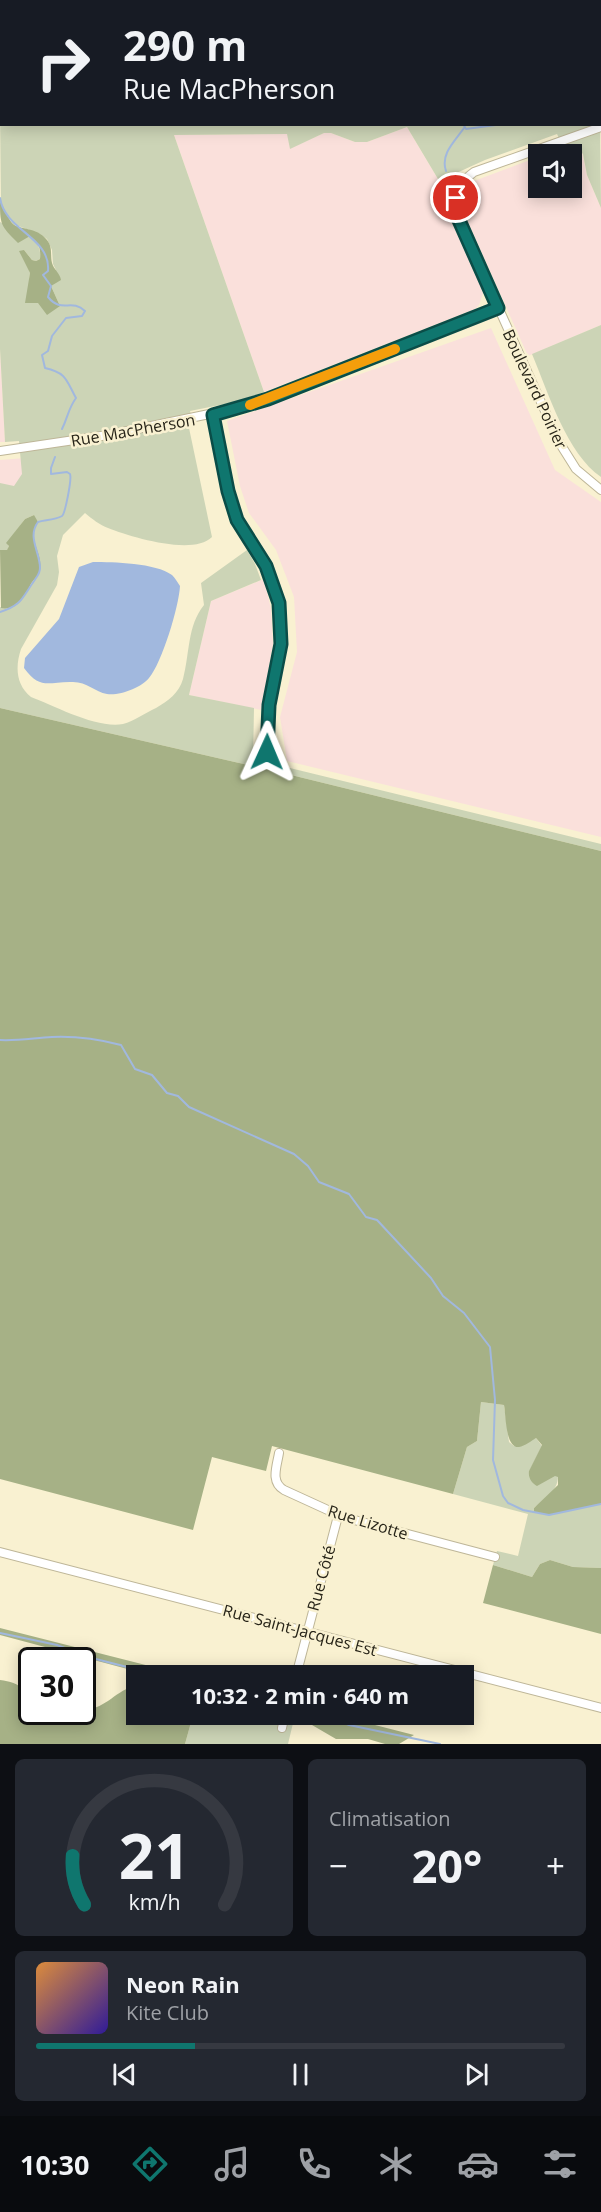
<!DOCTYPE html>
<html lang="fr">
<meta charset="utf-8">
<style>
:root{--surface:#171b24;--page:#242831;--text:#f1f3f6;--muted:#9ea1a6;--line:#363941;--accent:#0f766e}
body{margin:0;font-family:"Open Sans",sans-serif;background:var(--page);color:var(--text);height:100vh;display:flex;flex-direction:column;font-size:22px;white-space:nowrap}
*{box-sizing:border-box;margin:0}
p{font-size:20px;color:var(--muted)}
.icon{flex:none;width:33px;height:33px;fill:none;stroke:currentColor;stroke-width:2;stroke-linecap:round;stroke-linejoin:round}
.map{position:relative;height:1744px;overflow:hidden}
.sheet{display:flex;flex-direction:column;gap:15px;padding:15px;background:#0d0f14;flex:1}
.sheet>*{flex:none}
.top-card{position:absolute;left:0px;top:0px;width:602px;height:126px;box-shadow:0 3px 15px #0003;background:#171b24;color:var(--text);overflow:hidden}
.controls{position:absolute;left:528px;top:144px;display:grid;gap:12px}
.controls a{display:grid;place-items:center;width:54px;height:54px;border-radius:0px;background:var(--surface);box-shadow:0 3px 15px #0003;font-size:30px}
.speed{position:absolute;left:18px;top:1647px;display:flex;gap:12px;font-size:30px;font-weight:700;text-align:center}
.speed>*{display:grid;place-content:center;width:78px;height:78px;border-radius:50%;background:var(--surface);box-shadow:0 3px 15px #0003;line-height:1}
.speed .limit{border:3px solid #111;border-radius:9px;background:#fff;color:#111}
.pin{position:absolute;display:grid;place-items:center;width:51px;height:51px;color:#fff;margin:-26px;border:3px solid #fff;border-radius:50%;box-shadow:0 2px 6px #0007}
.me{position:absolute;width:66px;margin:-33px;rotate:1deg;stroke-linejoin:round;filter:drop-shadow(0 0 4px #0008)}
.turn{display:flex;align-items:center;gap:21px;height:126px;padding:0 24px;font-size:27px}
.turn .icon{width:78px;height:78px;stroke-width:2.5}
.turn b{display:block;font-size:42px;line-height:51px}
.big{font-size:45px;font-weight:700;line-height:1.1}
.sheet .tile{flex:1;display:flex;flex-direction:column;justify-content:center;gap:9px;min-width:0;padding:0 21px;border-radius:9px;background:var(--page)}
.sheet .dial{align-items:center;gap:0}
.dial svg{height:156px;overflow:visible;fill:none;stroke:var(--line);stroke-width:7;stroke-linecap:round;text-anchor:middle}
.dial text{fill:var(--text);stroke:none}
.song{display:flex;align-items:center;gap:18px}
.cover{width:72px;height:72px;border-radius:9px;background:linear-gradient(135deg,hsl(30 70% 55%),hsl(250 70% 35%))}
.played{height:6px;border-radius:3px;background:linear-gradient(90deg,var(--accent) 30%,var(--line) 30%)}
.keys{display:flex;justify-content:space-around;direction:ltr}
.heat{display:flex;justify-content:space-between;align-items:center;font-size:33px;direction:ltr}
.sheet .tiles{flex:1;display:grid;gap:15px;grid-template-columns:1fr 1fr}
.tile:last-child{grid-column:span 2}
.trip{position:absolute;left:126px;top:1665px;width:348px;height:60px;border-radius:0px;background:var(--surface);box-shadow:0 3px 15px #0003;font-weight:700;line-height:60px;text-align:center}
.dock{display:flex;height:96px;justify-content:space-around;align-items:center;background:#090b0e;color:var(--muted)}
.dock .icon{width:42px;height:42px}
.dock .selected{color:var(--accent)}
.dock b{font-size:27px;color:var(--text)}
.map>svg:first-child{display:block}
.industrial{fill:#fae0db}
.green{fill:#ccd4b6}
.forest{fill:#a6b186}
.water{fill:#a1b8de}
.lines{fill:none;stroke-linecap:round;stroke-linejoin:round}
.stream{stroke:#a1b8de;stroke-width:2}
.street-casing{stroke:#beb698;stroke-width:10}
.secondary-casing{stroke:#beb698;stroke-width:14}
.highway-casing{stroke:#aa5e45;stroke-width:17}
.street{stroke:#fff;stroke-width:8}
.secondary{stroke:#fad8ce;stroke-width:12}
.highway{stroke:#f07d5d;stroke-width:15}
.rail{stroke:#7d7864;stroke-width:2;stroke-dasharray:12 6;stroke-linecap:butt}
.route-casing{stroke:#0a4d48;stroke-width:15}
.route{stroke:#0f766e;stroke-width:10}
.slow{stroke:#f59e0b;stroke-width:10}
.labels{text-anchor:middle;stroke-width:5;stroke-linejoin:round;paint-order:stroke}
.street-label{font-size:16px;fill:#272418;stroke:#f9f1d1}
</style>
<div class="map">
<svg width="601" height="1744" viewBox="0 0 601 1744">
<rect width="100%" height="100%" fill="#f9f1d1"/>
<path class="industrial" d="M407 127 438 179 444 182 448 181 452 186 447 206 450 218 481 287 483 293 479 305 475 309 264 392 174 135 288 134 291 148 324 133H331L355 142H367Z
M564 148 566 153 582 152 587 175 601 208V325L528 356 463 211V203L464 193 474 181 538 157V188H572V154H545Z
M491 328 555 470 601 502V837L287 761 280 717 297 652 294 597 276 550 249 513 240 486 227 421Z
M0 349 5 442H0Z
M25 458 21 491 0 494V460Z
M264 579 271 609 273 644 261 710 189 695 211 601Z"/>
<path class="green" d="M0 113 2 124H600V122L601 208 587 175 583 154 580 151 566 153 557 134 485 160 452 175 450 180 444 182 438 179 407 127 367 142H355L331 133H324L290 149 287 134 174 135 264 392 235 402 190 411 194 426 189 428 212 537C193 556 131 537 108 528 100 525 92 519 85 513L63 535 57 556 59 572 57 585 21 649C15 667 16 685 31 697 55 706 97 729 123 724 134 721 145 713 156 708 168 701 179 693 183 679 190 653 187 626 204 605L201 583 247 550 255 564 261 580 211 601 189 695 254 708 253 759 601 844V851L287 774 0 708V607L9 609 26 594 39 573 37 550 33 539 35 525 34 515 25 519 7 543 9 546 7 551 0 550V483L14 486 22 474 19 441 5 442 0 349V222C18 231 43 235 40 259L36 261 32 260 24 250 30 273 29 282 38 303 60 306 51 286 56 270 53 264 52 250 47 239 40 234 13 224 1 205Z
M601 325V477C567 454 548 392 532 354Z
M481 1402 504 1405 509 1442 514 1446 536 1438 542 1446 529 1472 558 1476C558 1491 545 1499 534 1508L549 1515 601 1504V1568L573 1567 550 1560 540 1564 532 1577 493 1565 497 1551 518 1556 528 1514 453 1494 467 1447 477 1441Z
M193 1715H295L288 1744H185Z"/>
<path class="forest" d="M251 0H475L251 1Z
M0 198C1 204 9 220 13 224 20 230 37 227 47 240 53 248 50 255 52 263 54 270 60 273 61 280L51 286 60 306 47 315 38 303H25L30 273 19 251 24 250 32 260 36 261 40 259C41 248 39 243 30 236L18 243C0 225 0 225 0 198Z
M34 515 38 522C25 539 46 555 39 573 38 577 33 580 31 584 24 597 18 611 1 608L0 550H7L9 546 6 543 25 519Z
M0 708 287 774 601 851V1504L549 1515 534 1512V1508L558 1485V1477L555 1476 537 1486C532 1483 528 1478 529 1471L542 1445 536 1438C531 1441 525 1446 519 1447 505 1448 506 1415 504 1405L481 1402 477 1441 467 1447 453 1494 272 1446 266 1471 212 1457 193 1530 0 1479Z
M550 1560 573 1567 601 1568V1634L483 1603 493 1565 532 1577 540 1564Z
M0 1628 185 1675H150L0 1635Z
M0 1680C20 1682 32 1692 32 1712H82L83 1709C105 1711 116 1689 136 1686V1714L193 1715 185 1744H0Z
M298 1715H336L414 1735 399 1744H385L368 1739H336L300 1718Z"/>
<path class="water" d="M93 562C113 562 156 563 172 575 175 578 178 583 180 586 179 606 162 663 149 678 142 687 120 696 107 694 95 692 87 682 73 682 49 681 41 691 24 668L25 658 59 619 79 567Z"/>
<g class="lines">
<path class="stream" d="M394 0 397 2
M419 0 421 2
M408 2 414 0
M463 124 466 129 503 124
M446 171C440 154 455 141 464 128
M0 198C5 231 51 237 48 271L43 275 51 286 48 297C62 314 71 298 85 311L82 316 66 318 52 336 48 351 42 355 45 368C67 373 66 380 76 398 68 409 68 417 62 429
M0 612C22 605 22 598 34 581 37 576 40 574 40 568 40 552 27 537 38 522 45 520 55 520 62 516 65 514 72 479 70 474L67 472 51 474V468L55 457
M0 1040C17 1041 34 1038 52 1037 75 1036 98 1039 121 1045L135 1069 152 1075 167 1093 178 1096 189 1107 294 1154 308 1166 319 1182 349 1194 366 1217 377 1220 431 1278 443 1296 464 1313 490 1347 495 1400 493 1460 503 1496 508 1503 523 1510 549 1515 601 1504
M0 1633 57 1645 88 1657 162 1676
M325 1714 349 1725 440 1744"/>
<g class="street-casing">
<path id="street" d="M601 127 474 172C453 187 453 205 462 227L559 442 576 469 601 490
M213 415 232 508 244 534 266 566 279 603 281 644 269 705 267 752
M0 451 108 435 243 407 498 308
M279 1453C277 1466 270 1482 284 1490L343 1517 495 1557
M0 1552 601 1708
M296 1676 338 1516
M282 1728 285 1714"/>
</g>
<g class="secondary-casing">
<path id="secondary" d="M600 60H601
M0 76 2 77"/>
</g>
<g class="highway-casing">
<path id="highway" d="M537 0V2"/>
</g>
<use href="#street" class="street"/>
<use href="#secondary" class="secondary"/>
<use href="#highway" class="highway"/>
<path class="rail" d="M600 92H601
M0 103H2"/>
</g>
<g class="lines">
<g class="route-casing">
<path id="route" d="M267 752 269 705 281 644 279 603 266 566 237 520 228 491 213 415 268 399 498 308 458 218 456 198"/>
</g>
<use href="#route" class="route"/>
<path class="slow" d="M250 405 395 349"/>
</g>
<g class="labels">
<g class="street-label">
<text transform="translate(535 389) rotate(65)" y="6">Boulevard Poirier</text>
<text transform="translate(133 430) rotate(-10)" y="6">Rue MacPherson</text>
<text transform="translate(368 1522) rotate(17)" y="6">Rue Lizotte</text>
<text transform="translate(321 1578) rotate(-75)" y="6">Rue Côté</text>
<text transform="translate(300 1630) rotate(15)" y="6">Rue Saint-Jacques Est</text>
</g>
</g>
</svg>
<div class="controls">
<a><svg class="icon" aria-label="sound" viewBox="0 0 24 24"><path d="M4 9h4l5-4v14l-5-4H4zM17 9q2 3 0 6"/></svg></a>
</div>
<div class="speed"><div class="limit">30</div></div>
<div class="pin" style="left:456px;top:198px;background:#d93025"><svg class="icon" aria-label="arrive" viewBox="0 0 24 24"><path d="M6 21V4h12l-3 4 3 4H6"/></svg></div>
<svg class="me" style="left:267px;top:752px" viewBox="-20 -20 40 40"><path d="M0-17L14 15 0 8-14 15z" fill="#0f766e" stroke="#fff" stroke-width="4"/></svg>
<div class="trip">10:32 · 2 min · 640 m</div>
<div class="top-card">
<div class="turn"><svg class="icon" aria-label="right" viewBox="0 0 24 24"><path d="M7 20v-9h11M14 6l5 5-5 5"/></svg><div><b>290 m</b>Rue MacPherson</div></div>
</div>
</div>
<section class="sheet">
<div class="tiles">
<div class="tile dial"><svg viewBox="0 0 100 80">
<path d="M14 69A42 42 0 1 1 86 69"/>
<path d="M14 69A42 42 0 0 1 8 44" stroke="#0f766e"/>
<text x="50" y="56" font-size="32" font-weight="700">21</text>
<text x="50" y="72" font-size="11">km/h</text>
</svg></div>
<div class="tile"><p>Climatisation</p>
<div class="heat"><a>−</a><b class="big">20°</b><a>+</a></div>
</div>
<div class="tile">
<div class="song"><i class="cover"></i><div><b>Neon Rain</b><p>Kite Club</p></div></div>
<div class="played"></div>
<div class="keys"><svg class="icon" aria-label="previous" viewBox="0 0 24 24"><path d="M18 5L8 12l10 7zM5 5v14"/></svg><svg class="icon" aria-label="pause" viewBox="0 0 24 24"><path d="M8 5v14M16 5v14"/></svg><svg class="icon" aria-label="next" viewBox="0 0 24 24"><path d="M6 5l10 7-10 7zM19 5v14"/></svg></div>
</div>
</div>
</section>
<nav class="dock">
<b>10:30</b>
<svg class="icon selected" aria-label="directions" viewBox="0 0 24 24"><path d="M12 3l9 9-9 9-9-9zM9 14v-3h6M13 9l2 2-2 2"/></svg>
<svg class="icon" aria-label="music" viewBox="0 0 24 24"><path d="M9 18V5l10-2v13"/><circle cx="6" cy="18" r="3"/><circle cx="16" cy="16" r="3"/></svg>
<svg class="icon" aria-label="phone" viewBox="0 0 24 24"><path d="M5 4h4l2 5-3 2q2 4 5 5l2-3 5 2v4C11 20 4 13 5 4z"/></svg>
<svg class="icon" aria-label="climate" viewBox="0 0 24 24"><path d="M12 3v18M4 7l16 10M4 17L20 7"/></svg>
<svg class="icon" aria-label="car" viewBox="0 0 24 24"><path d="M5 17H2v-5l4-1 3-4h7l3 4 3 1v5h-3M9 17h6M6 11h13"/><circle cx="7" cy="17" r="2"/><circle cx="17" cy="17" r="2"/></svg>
<svg class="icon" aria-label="filters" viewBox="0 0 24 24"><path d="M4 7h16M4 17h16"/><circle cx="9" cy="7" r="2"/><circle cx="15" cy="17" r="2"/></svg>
</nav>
